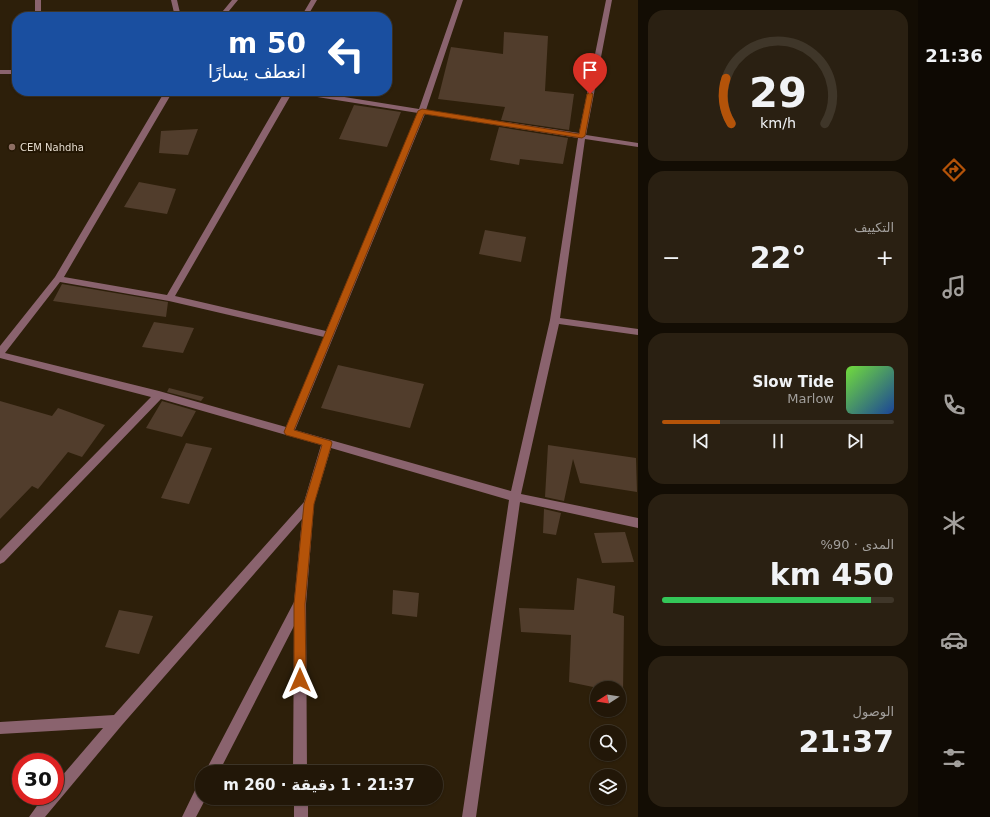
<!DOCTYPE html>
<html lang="ar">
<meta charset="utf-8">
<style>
:root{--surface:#221708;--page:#2a2012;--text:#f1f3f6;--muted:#a29f9c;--line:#3f3629;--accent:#b45309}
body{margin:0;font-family:"DejaVu Sans","Noto Naskh Arabic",sans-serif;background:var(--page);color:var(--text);direction:rtl;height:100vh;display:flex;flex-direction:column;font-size:15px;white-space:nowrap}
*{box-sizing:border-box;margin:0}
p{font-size:13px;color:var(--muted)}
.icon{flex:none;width:22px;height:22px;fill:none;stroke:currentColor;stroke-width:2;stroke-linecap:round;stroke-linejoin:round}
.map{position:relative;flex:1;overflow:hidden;direction:ltr}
.panel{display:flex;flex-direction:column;gap:10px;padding:10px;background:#130d04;width:280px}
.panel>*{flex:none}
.guide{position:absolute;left:12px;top:12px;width:380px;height:84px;border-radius:16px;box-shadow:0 1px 3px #0004,0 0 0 1px var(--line);direction:rtl;background:#1a4fa0;color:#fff;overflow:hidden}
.needle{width:26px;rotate:258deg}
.buttons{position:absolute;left:590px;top:681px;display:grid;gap:8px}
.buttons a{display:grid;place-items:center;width:36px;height:36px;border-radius:50%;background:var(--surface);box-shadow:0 1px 3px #0004,0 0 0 1px var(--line);font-size:20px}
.speed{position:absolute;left:12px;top:753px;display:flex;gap:8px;font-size:20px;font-weight:700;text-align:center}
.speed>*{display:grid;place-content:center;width:52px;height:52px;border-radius:50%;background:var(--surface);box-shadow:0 1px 3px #0004,0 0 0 1px var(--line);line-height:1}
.speed .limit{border:6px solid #d22;background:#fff;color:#111}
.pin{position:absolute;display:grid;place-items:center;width:34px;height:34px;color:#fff;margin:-41px -17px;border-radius:50% 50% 50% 0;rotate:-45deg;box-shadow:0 0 4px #0007}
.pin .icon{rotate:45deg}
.me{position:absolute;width:44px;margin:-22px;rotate:0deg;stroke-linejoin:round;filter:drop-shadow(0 0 3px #0008)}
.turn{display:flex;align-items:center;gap:14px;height:84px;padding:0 20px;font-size:18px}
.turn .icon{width:52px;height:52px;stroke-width:2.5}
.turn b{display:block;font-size:28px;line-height:34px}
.big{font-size:30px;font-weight:600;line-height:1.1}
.panel .card{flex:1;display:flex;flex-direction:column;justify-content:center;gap:6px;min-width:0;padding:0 14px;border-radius:16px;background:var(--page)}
.panel .dial{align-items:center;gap:0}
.dial svg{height:104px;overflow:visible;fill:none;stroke:var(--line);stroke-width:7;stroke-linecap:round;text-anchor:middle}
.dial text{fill:var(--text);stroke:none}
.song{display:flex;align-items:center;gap:12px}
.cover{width:48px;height:48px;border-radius:6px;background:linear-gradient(135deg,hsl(100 70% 55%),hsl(220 70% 35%))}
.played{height:4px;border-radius:2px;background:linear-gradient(90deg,var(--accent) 25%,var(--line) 25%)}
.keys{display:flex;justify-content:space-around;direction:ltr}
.heat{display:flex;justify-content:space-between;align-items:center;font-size:22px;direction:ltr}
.charge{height:6px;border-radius:3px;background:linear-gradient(90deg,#34c759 90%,var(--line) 0)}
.trip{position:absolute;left:195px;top:765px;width:248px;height:40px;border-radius:20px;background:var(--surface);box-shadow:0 1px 3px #0004,0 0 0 1px var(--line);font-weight:600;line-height:40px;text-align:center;direction:rtl}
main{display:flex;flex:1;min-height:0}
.tab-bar{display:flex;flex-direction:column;width:72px;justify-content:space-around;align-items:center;background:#0e0903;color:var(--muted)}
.tab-bar .icon{width:28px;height:28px}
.tab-bar .selected{color:var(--accent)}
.tab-bar b{font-size:18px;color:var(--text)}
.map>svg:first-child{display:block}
.building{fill:#513d2c}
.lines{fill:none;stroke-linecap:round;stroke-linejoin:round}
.minor{fill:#8a636e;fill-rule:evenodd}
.route{fill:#b45309;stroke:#753606}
.education-dot{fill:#8d6e63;stroke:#231603;stroke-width:1.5}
.labels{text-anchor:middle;stroke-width:4;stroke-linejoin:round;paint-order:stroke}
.far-poi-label{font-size:10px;fill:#e4dbce;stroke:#231603;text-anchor:start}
</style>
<main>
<nav class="tab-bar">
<b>21:36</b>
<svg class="icon selected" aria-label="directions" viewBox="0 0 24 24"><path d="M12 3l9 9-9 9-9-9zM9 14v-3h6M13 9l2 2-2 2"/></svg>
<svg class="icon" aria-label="music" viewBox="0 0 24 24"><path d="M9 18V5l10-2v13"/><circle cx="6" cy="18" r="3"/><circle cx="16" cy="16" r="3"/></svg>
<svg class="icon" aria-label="phone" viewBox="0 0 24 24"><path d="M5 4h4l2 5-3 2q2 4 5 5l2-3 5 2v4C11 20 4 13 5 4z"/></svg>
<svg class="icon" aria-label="climate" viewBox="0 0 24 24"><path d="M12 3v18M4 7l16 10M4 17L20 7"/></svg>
<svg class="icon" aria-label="car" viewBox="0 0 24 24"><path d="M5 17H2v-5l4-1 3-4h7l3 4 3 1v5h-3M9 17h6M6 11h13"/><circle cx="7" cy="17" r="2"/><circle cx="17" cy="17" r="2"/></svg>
<svg class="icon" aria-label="filters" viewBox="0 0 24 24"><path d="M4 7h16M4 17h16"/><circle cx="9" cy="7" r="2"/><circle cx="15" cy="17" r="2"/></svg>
</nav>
<section class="panel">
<div class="card dial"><svg viewBox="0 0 100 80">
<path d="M14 69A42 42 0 1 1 86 69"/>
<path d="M14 69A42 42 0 0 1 10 34" stroke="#b45309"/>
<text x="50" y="56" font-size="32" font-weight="700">29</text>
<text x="50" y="72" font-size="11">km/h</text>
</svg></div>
<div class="card"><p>التكييف</p>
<div class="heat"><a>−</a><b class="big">22°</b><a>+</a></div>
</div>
<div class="card">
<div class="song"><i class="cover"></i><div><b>Slow Tide</b><p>Marlow</p></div></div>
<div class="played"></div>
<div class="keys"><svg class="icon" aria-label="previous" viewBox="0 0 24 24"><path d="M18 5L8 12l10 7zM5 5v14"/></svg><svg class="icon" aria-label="pause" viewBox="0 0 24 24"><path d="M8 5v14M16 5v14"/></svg><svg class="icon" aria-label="next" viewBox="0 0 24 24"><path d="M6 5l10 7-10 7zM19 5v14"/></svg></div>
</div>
<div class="card"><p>المدى · 90%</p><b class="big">450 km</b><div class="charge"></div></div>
<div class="card"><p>الوصول</p><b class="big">21:37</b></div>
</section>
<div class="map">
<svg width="638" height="817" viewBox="0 0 638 817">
<rect width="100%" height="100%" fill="#2d1f0a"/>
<path class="building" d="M504 32 548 36 545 91 574 94 569 130 501 120 505 107 438 99 451 47 503 54Z
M354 105 401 112 387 147 339 139Z
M499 127 568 138 563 164 520 159 519 165 490 160Z
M198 129 188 155 159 153 161 131Z
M139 182 176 189 167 214 124 207Z
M485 230 526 237 521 262 479 254Z
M62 284 168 302 166 317 53 301Z
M154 322 194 328 183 353 142 347Z
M338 365 424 384 410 428 321 408Z
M169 388 204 397 201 401 167 392Z
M0 401 52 416 58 408 105 425 82 457 68 452 38 489 32 486 0 519Z
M162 401 196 411 182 437 146 428Z
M186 443 212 448 189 504 161 498Z
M548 445 636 458 637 492 580 483 573 459 564 501 545 497Z
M544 509 561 513 556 535 543 533Z
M625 532 634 562 602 563 594 533Z
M577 578 615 586 613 613 624 616 623 693 619 692V688H598L569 682 571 635 521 632 519 608 574 610Z
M393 590 419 593 417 617 392 614Z
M119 610 153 616 139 654 105 647Z"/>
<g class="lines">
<path class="minor" d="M35 0H41V17H35Z
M171 0H177L181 17H175Z
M232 0H238L224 17H218Z
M311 0H317L307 17H301Z
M457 0H463L426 110 579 133 606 0H612L586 135 638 143V147L585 139 560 318 638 329V335L559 324 521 494 638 518V528L520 502 476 817H462L509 500 331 448 314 504 306 604 307 772H293L294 626 219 772H205L294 602 302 519 122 725 45 817H29L44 796H55V784L103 728 0 734V722L114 715 304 502 321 445 161 399 4 562 0 564V551L151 397 0 358V346L55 277 165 91H173L64 277 167 295 285 91H307L419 109ZM292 93 418 113 326 331 175 296ZM425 114 578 138 550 320 511 491 295 430ZM60 282 169 301 324 337 286 427 159 391 5 353Z
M0 70H17V74H0Z
M202 784V798H206L196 817H182L197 786Z
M294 798H308V817H294Z"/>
</g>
<path class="route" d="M590 92 593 94 585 136 582 138 424 114 294 430 331 441 332 443 314 504 305 604 306 680 304 684 300 686 296 684 294 680V604L304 504 322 445 286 435 284 432 418 111 422 109 579 134 587 94Z"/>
<circle class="education-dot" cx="12" cy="147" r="4"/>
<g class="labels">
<g class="far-poi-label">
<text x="20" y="151">CEM Nahdha</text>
</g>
</g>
</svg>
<div class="buttons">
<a><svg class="needle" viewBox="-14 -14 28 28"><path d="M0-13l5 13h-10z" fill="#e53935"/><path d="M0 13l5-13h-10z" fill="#a29f9c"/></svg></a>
<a><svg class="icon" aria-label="search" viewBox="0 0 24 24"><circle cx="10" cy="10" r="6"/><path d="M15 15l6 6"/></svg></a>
<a><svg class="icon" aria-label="layers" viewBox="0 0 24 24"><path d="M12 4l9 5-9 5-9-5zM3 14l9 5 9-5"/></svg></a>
</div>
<div class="speed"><div class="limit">30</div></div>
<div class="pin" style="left:590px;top:94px;background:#d93025"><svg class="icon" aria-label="arrive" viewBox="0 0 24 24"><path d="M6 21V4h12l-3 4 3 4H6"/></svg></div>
<svg class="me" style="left:300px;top:680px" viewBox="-20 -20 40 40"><path d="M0-17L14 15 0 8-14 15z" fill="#b45309" stroke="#fff" stroke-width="4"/></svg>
<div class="trip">21:37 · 1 دقيقة · 260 m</div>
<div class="guide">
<div class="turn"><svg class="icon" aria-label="left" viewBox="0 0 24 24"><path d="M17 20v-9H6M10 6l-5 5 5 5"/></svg><div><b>50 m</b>انعطف يسارًا</div></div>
</div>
</div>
</main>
